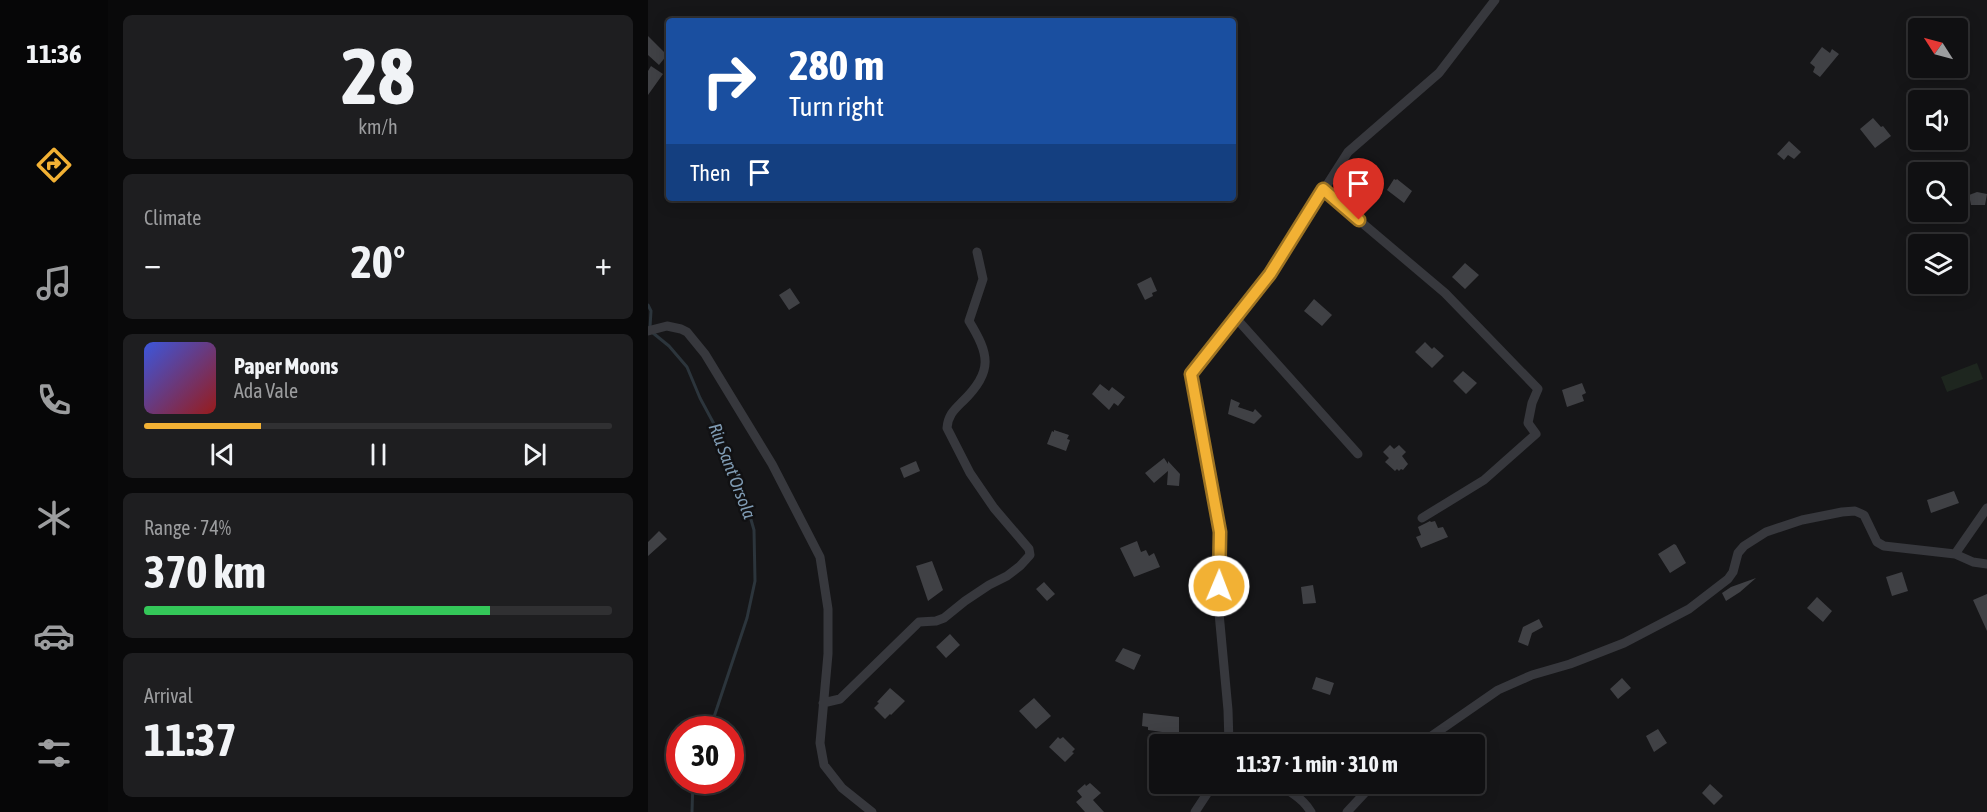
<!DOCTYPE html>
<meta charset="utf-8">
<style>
:root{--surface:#101012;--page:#1e1e20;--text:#f1f3f6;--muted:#9c9d9f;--line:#303032;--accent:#f2b134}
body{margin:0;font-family:"Asap Condensed",sans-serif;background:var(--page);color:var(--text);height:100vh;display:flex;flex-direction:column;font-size:22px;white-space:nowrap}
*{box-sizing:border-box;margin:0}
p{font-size:20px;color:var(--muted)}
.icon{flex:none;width:33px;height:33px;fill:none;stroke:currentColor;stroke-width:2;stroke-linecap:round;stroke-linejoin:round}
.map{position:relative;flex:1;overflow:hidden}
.sheet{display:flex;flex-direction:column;gap:15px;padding:15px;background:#09090a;width:540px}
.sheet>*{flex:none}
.guide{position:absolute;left:18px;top:18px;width:570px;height:183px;border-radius:6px;box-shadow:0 3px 15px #0003,0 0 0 2px var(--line);background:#1a4fa0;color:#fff;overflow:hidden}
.needle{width:39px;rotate:306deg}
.controls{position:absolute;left:1260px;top:18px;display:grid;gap:12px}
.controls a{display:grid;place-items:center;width:60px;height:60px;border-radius:6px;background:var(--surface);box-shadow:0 3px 15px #0003,0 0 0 2px var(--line);font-size:30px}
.speed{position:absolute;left:18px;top:716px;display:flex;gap:12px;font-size:30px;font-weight:700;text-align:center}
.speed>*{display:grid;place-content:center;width:78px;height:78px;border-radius:50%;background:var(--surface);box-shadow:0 3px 15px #0003,0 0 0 2px var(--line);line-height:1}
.speed .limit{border:9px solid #d22;background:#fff;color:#111}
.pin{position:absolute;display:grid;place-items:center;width:51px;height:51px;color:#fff;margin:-62px -26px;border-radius:50% 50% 50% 0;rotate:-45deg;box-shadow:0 0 6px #0007}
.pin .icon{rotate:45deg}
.me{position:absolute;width:66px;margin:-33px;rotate:1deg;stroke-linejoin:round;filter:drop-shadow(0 0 4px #0008)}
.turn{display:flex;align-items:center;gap:21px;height:126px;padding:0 24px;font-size:27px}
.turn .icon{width:78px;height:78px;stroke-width:2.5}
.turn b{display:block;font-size:42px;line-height:51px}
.then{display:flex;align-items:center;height:57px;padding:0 24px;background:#0003;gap:12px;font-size:22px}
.big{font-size:45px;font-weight:700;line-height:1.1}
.sheet .card{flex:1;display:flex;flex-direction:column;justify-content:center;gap:9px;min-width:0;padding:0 21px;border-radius:9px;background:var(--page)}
.sheet .dial{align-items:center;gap:0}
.dial b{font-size:78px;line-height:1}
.song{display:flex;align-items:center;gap:18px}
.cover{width:72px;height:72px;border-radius:9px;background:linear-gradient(135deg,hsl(230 70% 55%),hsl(0 70% 35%))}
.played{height:6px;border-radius:3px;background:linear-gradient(90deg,var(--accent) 25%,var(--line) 25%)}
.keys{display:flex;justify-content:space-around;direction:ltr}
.heat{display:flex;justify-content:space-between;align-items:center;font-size:33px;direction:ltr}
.charge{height:9px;border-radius:4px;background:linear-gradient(90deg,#34c759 74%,var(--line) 0)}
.trip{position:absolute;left:501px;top:734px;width:336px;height:60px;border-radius:6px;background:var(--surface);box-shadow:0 3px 15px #0003,0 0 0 2px var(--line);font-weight:700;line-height:60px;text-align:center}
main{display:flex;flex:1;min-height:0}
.menu{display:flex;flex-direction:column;width:108px;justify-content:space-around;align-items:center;background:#060607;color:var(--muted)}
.menu .icon{width:42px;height:42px}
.menu .on{color:var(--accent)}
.menu b{font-size:27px;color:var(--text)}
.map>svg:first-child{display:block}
.green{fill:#1e261f}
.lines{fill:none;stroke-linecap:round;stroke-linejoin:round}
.stream{stroke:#2c353c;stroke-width:3}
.building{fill:#404145}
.minor{stroke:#37383d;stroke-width:9}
.route-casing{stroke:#9d7322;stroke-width:15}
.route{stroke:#f2b134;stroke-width:10}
.labels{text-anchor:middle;stroke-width:5;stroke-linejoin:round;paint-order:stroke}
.water-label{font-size:18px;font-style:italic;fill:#7f9bb3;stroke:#111113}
</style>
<main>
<nav class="menu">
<b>11:36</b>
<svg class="icon on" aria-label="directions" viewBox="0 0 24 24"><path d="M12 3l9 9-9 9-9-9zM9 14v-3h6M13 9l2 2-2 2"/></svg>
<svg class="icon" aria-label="music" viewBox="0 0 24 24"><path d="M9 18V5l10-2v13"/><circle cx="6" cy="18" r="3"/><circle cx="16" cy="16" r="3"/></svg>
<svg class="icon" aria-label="phone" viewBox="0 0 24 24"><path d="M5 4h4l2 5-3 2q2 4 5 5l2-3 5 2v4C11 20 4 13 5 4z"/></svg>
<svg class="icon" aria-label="climate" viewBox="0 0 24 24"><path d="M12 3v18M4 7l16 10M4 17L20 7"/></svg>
<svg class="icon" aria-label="car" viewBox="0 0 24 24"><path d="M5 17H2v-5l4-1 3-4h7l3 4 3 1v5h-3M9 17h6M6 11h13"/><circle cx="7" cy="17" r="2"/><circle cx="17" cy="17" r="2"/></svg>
<svg class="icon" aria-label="filters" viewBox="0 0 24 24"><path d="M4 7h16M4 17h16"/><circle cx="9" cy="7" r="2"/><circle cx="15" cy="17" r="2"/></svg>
</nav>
<section class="sheet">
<div class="card dial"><b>28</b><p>km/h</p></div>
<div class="card"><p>Climate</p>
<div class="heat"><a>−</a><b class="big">20°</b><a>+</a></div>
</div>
<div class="card">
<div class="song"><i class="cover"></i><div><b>Paper Moons</b><p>Ada Vale</p></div></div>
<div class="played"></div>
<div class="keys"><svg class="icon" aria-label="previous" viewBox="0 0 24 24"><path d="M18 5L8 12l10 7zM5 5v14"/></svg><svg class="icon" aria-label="pause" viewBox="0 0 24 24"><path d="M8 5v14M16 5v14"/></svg><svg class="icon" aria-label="next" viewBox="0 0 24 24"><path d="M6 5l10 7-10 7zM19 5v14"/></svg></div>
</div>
<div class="card"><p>Range · 74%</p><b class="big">370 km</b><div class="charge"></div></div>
<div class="card"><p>Arrival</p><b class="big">11:37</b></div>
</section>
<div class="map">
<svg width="1339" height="812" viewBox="0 0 1339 812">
<rect width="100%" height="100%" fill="#161618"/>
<path class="green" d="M1329 363 1335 379 1299 392 1293 377Z"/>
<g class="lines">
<path class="stream" d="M0 305 3 311 2 327
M5 333 21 346 39 367 52 398 73 437 95 492 106 530 107 581 99 618 62 729
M44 812 45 780"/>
</g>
<path class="building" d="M0 36 19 55 11 65 0 55Z
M1174 47 1182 53 1184 49 1191 54 1172 77 1165 72 1167 67 1162 63Z
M3 66 15 74 0 95V71Z
M1225 118 1233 127 1235 126 1243 136 1227 148 1212 129Z
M1141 141 1153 152 1146 159 1140 155 1136 160 1129 154Z
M746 179 748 180 749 179 764 191 756 203 739 190Z
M1329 192 1339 194 1337 205H1323L1321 195Z
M817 263 831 275 817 289 804 277Z
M503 277 509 291 504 293 505 296 497 300 489 284Z
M142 288 152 303 141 310 131 295Z
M666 299 684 315 674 326 656 311Z
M777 342 784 349 786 347 796 356 784 368 767 352Z
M815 371 829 383 818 394 805 381Z
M934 383 938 393 934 395 936 401 919 407 914 390Z
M452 384 461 391 464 387 477 397 470 406 466 403 461 410 444 394Z
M583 399 592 403 590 407 605 412 607 409 614 416 606 424 580 414Z
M406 430 421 435 419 439 422 440 418 451 399 444 404 431 406 432Z
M742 445 746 449 751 445 758 452 754 456 760 464 755 470 753 469 751 471 749 469 747 471 737 462 741 458 735 452Z
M516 458 520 464V461L532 474 531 486 519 485 520 471 506 483 497 473Z
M268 461 272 471 256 478 252 468Z
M1306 491 1311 503 1283 513 1279 500Z
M782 521 783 522 787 521 790 528 795 527 800 537 773 548 768 537 773 535 770 527Z
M11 531 19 539 0 556V542Z
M489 541 493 552 498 550 501 556 506 553 512 567 486 577 472 548Z
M1026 544 1028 545 1038 563 1022 573 1010 554Z
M284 561 295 590 280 601 268 566Z
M1254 572 1260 591 1244 596 1238 577Z
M1108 578 1092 592 1078 601 1074 593 1083 587Z
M396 582 407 594 399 601 388 589Z
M665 585 668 603 655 604 653 587Z
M1339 594V631L1325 600Z
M1169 597 1184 611 1175 622 1159 608Z
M891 619 895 627 884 633 880 646 870 642 875 627Z
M302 634 312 645 298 658 288 647Z
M475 648 493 655 486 670 467 661Z
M668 677 686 683 682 695 664 689Z
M974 678 983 688 970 699 962 689Z
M242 688 257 701 243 715 242 714 237 719 226 708 231 703 229 702Z
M386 698 403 716 388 729 371 711Z
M495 713 531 717V734L517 736 514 732 500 730V727L494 726Z
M1010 729 1019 743 1006 752 998 736Z
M410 737 412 739 415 737 427 749 424 752 426 753 417 762 401 747Z
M442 783 453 793 445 800 456 812H437L428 802 434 797 429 791 437 784 438 786Z
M1062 784 1075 796 1066 805 1054 793Z"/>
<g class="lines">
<path class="minor" d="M674 189 797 293 890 389 884 403 880 423 888 434 836 480 774 518
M587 317 710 454
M0 331 19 326 33 329 39 332 57 354 124 464 172 557 180 609V654L172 743 176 765 194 788 224 812
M1307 554 1339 508
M175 703 192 699 271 622 288 621 296 618 317 601 341 585 359 576 372 566 382 555 381 549 346 508 322 473 299 428C300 415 306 410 315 401 346 371 341 354 321 321L335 279 329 252
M581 744 580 710 570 602 572 532 543 374 622 274 700 152 791 73 847 0
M772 744 850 690 884 675 922 664 976 643 1041 609 1080 579 1085 572 1090 553 1096 546 1118 532 1154 520 1194 512 1207 511 1216 515 1229 542 1236 546 1307 554 1325 562 1339 564
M624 783C640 790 654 797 663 812
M547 812 566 783
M699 812 726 783"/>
</g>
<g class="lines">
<g class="route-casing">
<path id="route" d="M571 586 572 532 543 374 622 274 675 189 711 220"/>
</g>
<use href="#route" class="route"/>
</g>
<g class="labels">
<g class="water-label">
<text transform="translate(84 471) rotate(69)" y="6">Riu Sant'Orsola</text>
</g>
</g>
</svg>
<div class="controls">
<a><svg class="needle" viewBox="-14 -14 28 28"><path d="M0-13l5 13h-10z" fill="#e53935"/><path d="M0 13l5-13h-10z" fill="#9c9d9f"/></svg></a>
<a><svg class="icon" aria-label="sound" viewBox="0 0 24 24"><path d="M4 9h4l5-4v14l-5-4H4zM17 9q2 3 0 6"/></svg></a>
<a><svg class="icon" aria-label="search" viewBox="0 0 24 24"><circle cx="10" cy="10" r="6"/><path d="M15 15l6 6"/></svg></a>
<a><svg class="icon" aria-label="layers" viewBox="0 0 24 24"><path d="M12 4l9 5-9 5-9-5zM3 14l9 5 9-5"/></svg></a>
</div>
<div class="speed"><div class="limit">30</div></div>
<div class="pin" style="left:711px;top:220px;background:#d93025"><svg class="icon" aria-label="arrive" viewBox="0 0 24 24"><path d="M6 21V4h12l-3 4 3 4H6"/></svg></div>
<svg class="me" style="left:571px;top:586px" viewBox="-20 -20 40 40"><circle r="17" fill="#f2b134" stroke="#fff" stroke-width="3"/><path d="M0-11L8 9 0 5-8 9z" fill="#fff"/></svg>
<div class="trip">11:37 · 1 min · 310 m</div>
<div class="guide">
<div class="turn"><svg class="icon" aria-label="right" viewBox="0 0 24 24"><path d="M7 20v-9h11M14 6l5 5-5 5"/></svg><div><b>280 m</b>Turn right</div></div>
<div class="then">Then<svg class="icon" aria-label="arrive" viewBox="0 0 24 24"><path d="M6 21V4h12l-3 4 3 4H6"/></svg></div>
</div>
</div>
</main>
